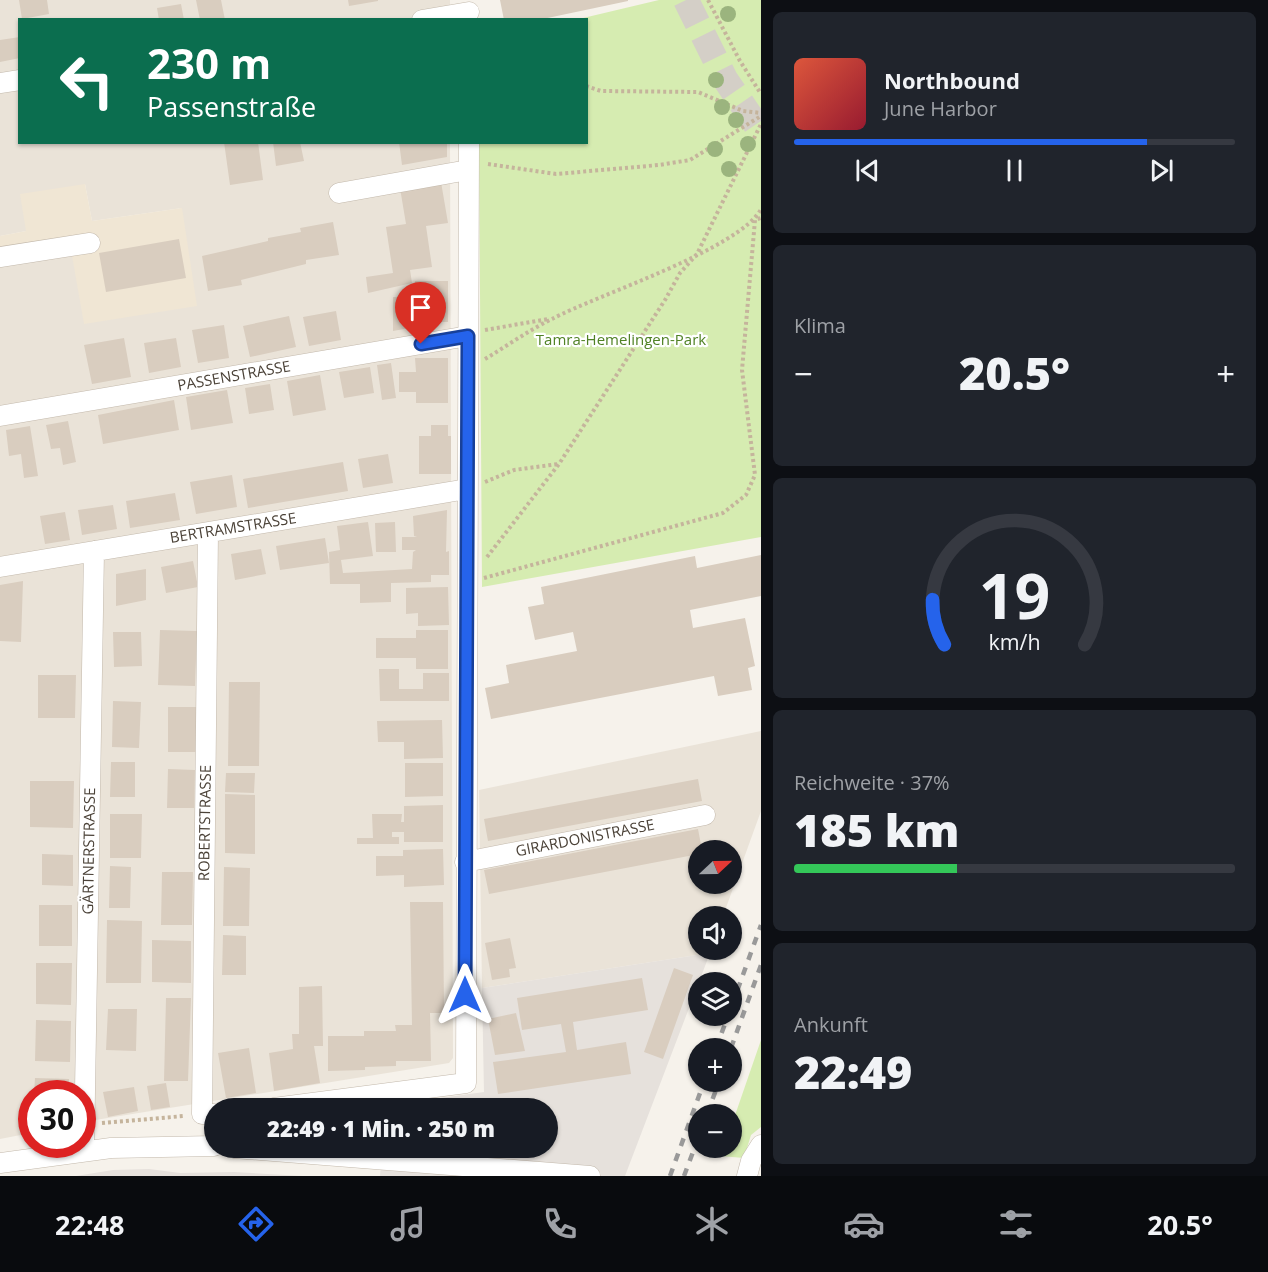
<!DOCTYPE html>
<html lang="de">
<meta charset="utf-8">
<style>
:root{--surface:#171b24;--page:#20242c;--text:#f1f3f6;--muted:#9ea1a6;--line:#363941;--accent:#2563eb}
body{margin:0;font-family:"Open Sans",sans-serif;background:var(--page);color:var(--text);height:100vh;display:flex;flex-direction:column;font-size:22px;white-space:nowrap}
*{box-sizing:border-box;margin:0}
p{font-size:20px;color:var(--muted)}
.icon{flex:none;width:33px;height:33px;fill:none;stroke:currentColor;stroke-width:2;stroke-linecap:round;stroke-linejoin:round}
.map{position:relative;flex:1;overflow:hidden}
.details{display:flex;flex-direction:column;gap:12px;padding:12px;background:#0d0f14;width:507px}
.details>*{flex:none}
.guide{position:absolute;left:18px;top:18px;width:570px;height:126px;border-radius:0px;box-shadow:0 2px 4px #0004;background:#0b6e4f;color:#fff;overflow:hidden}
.needle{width:39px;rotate:68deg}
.controls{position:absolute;left:688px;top:840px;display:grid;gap:12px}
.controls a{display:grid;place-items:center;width:54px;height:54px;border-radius:50%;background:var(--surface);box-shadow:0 2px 4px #0004;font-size:30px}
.speed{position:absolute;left:18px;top:1080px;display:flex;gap:12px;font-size:30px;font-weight:700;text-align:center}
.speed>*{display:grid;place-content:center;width:78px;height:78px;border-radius:50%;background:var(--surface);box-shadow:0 2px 4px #0004;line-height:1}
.speed .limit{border:9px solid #d22;background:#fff;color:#111}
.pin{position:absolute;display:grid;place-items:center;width:51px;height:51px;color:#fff;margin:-62px -26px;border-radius:50% 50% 50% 0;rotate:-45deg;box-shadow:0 0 6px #0007}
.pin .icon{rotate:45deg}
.me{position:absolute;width:66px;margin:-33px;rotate:0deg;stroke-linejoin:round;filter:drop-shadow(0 0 4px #0008)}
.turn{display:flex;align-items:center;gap:21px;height:126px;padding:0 30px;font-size:27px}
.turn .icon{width:78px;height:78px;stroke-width:2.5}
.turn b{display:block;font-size:42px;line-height:51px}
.big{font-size:45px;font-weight:800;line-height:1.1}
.details .card{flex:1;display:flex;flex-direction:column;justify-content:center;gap:9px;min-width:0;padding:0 21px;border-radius:9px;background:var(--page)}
.details .dial{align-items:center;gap:0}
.dial svg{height:156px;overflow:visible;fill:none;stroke:var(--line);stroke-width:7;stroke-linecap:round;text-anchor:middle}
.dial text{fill:var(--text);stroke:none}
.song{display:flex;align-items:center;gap:18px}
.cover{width:72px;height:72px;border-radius:9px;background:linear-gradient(135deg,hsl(10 70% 55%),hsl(350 70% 35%))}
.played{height:6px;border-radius:3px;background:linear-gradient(90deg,var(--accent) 80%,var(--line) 80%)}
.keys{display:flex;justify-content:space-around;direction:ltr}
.heat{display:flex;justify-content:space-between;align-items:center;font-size:33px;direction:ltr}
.charge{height:9px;border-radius:4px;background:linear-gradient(90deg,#34c759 37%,var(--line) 0)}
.trip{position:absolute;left:204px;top:1098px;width:354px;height:60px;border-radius:30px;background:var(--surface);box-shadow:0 2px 4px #0004;font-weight:800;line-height:60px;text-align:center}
.menu{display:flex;height:96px;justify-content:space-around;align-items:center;background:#090b0e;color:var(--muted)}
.menu .icon{width:42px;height:42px}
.menu .active{color:var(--accent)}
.menu b{font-size:27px;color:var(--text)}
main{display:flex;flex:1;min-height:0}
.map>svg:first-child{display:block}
.residential{fill:#eae3d8;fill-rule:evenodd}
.industrial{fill:#e6e1dc}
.education{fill:#f0e6d4}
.green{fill:#d6ecb1}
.building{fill:#d9cdbf}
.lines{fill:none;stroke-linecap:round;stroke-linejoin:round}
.major-tunnel{stroke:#d4cfc7;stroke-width:26;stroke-dasharray:26 13;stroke-linecap:butt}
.minor-casing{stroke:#c3b9ac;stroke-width:21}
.path{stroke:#c5b49c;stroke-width:4;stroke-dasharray:3 3;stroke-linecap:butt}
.minor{stroke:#fff;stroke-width:20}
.rail{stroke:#999;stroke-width:4.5;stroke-dasharray:8 8;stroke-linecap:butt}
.tree{fill:#9bb47e}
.route-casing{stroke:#184099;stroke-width:15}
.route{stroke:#2563eb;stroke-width:10}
.labels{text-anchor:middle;stroke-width:4.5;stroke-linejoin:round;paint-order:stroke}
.park-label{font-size:15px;fill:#508225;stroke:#fff}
.street-label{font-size:15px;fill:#4b4238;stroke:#fff}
</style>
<main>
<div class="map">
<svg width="761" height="1176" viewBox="0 0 761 1176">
<rect width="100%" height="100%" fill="#f6f2eb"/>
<path class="residential" d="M0 0H450V20H20V142L450 143 453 1058 449 1063 83 1122 82 1094H32L31 1133 0 1139V261L182 208 92 221 85 184 26 231 0 236Z
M761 731V811L723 916H699V950H711L710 953 482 988 479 790ZM699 850H732V884H699Z"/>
<path class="industrial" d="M710 953 625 1176H380L382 1148H548V1108H389V1105L484 1092 482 988Z
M149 1169 180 1173 234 1172 303 1176H76L113 1170Z"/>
<path class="education" d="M85 184 92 221 182 208 197 306 84 324 71 250 0 261V236L26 231 20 194Z"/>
<path class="green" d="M659 0H761V537L482 587 479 143 586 142V20L579 19Z
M761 1040V1127L751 1135 744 1158 720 1156 724 1148H732V1124Z"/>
<path class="building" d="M19 0H47L49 14 22 19Z
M196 0H221L225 20H200Z
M348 0H378V1L349 6Z
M500 0H628V1L538 20H504Z
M181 4 184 20H159L157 8Z
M20 37V58L0 62V40Z
M224 142H258L263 180 230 185Z
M273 142H300L304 161 276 166Z
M399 142H447V157L402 165Z
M441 182 448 223 426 226 432 267 410 270 412 283 368 293 366 277 393 273 386 227 406 224 400 188Z
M333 222 339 255 306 260V264L241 280 242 285 208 291 202 256 268 241V238L301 232 300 228Z
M179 239 186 278 106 292 99 253Z
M415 281H448V322H415V327L393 331V297H415Z
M336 311 341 340 309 346 303 317Z
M289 316 296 347 250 357 243 326Z
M224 325 229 358 198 363 192 330Z
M124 338 131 377 92 384 84 345Z
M176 338 181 367 149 373 144 343Z
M415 358H448V403H416V392H399V372H416Z
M391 363 396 398 382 400 377 365Z
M370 367 374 393 344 398 339 372Z
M320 375 326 410 293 416 287 381Z
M270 384 274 410 249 414 245 388Z
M227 390 233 423 191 430 186 397Z
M174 400 179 430 103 444 98 415Z
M68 421 76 462 63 465 60 448 51 449 46 425Z
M431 425H448V436H451V474H419V436H431Z
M30 426 38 476 24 478 21 454 9 456 6 430Z
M388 454 393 483 363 488 358 459Z
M343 462 348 491 248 508 243 479Z
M232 475 237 507 196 514 190 482Z
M175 493 180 520 130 528 126 501Z
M113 505 117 529 82 535 78 510Z
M447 510 446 552 449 551V575H431V582L391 583V602L360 603V584H330L329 552 340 550 337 526 368 522 373 556 341 560 343 573 412 569 413 552 416 550H402V537H417L414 536 413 516Z
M65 512 70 540 45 544 40 516Z
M395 522 396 552H376L375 523Z
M325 538 329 563 280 570 276 546Z
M261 549 266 574 235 580 231 554Z
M761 555V596L690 610 693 628 745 618 755 666 748 668 752 690 718 696 714 676 491 719 485 688 509 683 506 665 577 651 573 632 535 640 528 607 544 604 541 587 695 556 697 568Z
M193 561 198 587 166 593 161 567Z
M146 569V600L116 606V574Z
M23 581 21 642 0 641V585Z
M448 587 449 625 418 626V613L406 614V588Z
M160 630 197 631 195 686 158 685Z
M416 630H448V669H416V658H376V638H416Z
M113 632H141L142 666 114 667Z
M379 669H399V689H423V673H449V701H380Z
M38 675H76L75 718H38Z
M229 682H260L259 766H228Z
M113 701 141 702 139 748 112 747Z
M168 707H196V752H168Z
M442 720 443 758 404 759V742H378L377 721Z
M111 762H135V797H110Z
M405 763H443V796L405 797Z
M168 769 195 770 194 808H167Z
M226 773H255L254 793 225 792Z
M698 779 702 801 488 841 484 819Z
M30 781H74L73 828 30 827Z
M225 794 255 795V854L225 853Z
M443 805V842H404V832H392V837H399V844H357V838H373L372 814H402L401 822H404V806Z
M110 814H142L141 858H110Z
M698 829 702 850H699V854L489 894 484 870Z
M443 849 444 885 404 887V875L376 876V856H403V850Z
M42 854 73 855V886L42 885Z
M110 866 131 867 130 908H109Z
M224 867 250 868 249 926H223Z
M162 872H193L192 925H161Z
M410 902H443L444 1013H430L431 1061H396V1066L365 1067V1070L328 1071V1036H364V1031H396L395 1025H412Z
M39 905H72V946H39Z
M107 920 142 921 141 983H106Z
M223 935 246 936V975H222Z
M510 938 516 968 509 969 510 977 492 980 485 943Z
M152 940 191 941V983L152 982Z
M36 963H72L71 1005 36 1004Z
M674 968 693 975 663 1059 644 1052Z
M642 978 648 1010 573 1022 577 1050 626 1042 631 1074 498 1094 493 1062 566 1052 561 1024 522 1030 517 998Z
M322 986 323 1046H314L320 1083 274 1091 269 1053 293 1049 292 1034H299V987Z
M166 998H191L188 1081H164Z
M108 1009H137L136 1051 106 1050Z
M516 1013 525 1051 495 1055 488 1019Z
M36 1020 71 1021 70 1062 35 1061Z
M249 1048 256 1093 226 1098 218 1053Z
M35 1078 69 1079V1094H34Z
M166 1083 170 1107 151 1110 147 1086Z
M134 1087 138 1111 108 1117 103 1092Z"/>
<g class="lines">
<path class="major-tunnel" d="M686 0 725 79 761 132"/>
<g class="minor-casing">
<path id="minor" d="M422 20 469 12
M0 83 20 80
M339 193 468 170
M0 257 90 243
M0 416 468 336
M208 532 202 1114H214
M0 567 467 489
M465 862 705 815
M274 1108 466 1083 469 142
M234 1148 590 1176
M84 1151 94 551
M0 1163 111 1148 214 1146
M747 1176 751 1161 761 1145"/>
</g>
<path class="path" d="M708 0 740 61 761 94
M586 86 601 91 698 92 743 111 761 113
M488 164 556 174 659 165 690 160 761 116
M485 330 548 319
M485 359C507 346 529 330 552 319 597 295 740 249 761 209
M485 482 514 470 558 464
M487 557 559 464 665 300 680 273 697 254 761 124
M484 578 723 513 746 495 755 475 742 370 755 220 761 218
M102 1123 184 1116"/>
<use href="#minor" class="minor"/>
<path class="rail" d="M732 1005 761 925
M716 1048 728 1016
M731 1048 761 965
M707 1114 719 1082
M670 1176 704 1082
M684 1176 699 1136"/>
</g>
<g class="tree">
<circle cx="728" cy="14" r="8"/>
<circle cx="716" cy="80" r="8"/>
<circle cx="722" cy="107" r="8"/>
<circle cx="736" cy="120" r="8"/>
<circle cx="748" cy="144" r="8"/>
<circle cx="715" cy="149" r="8"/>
<circle cx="729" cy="169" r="8"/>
</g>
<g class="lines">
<g class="route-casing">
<path id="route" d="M421 344 468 336 465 995"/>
</g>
<use href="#route" class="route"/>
</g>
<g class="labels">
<g class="park-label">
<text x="621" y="345">Tamra-Hemelingen-Park</text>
</g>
<g class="street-label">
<text transform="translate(234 376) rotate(-10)" y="5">PASSENSTRASSE</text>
<text transform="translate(233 528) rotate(-9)" y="5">BERTRAMSTRASSE</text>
<text transform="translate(205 823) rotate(-89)" y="5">ROBERTSTRASSE</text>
<text transform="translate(585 838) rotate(-11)" y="5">GIRARDONISTRASSE</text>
<text transform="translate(89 851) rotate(-89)" y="5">GÄRTNERSTRASSE</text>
</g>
</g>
</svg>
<div class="controls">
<a><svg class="needle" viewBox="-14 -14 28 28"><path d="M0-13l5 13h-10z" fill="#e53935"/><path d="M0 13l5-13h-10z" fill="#9ea1a6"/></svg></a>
<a><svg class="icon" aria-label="sound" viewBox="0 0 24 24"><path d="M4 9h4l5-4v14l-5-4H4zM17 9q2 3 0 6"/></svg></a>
<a><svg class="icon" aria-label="layers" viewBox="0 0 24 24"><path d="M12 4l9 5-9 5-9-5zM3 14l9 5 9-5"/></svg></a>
<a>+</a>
<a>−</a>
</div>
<div class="speed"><div class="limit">30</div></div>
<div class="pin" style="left:421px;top:344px;background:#d93025"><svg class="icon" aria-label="arrive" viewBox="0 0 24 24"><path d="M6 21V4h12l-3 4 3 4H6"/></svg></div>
<svg class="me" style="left:465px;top:995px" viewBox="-20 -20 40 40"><path d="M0-17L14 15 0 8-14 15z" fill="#2563eb" stroke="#fff" stroke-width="4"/></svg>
<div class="trip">22:49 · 1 Min. · 250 m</div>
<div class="guide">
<div class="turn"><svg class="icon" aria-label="left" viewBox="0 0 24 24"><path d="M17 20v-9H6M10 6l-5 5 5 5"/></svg><div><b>230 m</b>Passenstraße</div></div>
</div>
</div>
<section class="details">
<div class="card">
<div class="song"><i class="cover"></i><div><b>Northbound</b><p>June Harbor</p></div></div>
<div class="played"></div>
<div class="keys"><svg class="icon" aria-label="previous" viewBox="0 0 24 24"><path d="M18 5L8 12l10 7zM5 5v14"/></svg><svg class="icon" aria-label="pause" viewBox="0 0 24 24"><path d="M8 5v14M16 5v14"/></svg><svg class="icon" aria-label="next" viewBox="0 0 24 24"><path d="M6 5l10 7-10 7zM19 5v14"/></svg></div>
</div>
<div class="card"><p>Klima</p>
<div class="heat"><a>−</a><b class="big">20.5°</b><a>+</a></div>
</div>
<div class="card dial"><svg viewBox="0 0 100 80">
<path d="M14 69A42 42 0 1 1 86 69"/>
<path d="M14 69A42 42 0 0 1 8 46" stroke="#2563eb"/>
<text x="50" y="56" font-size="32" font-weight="700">19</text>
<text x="50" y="72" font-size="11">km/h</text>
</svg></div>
<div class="card"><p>Reichweite · 37%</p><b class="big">185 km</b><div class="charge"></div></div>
<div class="card"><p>Ankunft</p><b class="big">22:49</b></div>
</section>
</main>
<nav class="menu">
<b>22:48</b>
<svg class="icon active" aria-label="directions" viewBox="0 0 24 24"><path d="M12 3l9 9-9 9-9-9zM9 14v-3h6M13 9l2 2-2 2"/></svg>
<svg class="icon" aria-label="music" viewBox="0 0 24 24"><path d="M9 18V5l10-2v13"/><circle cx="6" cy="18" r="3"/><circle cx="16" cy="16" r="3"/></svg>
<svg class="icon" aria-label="phone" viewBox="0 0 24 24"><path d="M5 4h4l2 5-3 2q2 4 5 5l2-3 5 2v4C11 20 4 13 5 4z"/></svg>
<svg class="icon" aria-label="climate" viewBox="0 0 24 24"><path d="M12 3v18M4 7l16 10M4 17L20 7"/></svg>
<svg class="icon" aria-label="car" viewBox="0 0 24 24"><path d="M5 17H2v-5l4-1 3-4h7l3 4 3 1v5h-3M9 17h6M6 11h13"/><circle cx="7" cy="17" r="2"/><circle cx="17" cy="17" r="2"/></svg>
<svg class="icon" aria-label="filters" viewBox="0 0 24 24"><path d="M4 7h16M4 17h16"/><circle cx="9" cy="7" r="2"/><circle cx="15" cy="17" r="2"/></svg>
<b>20.5°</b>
</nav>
